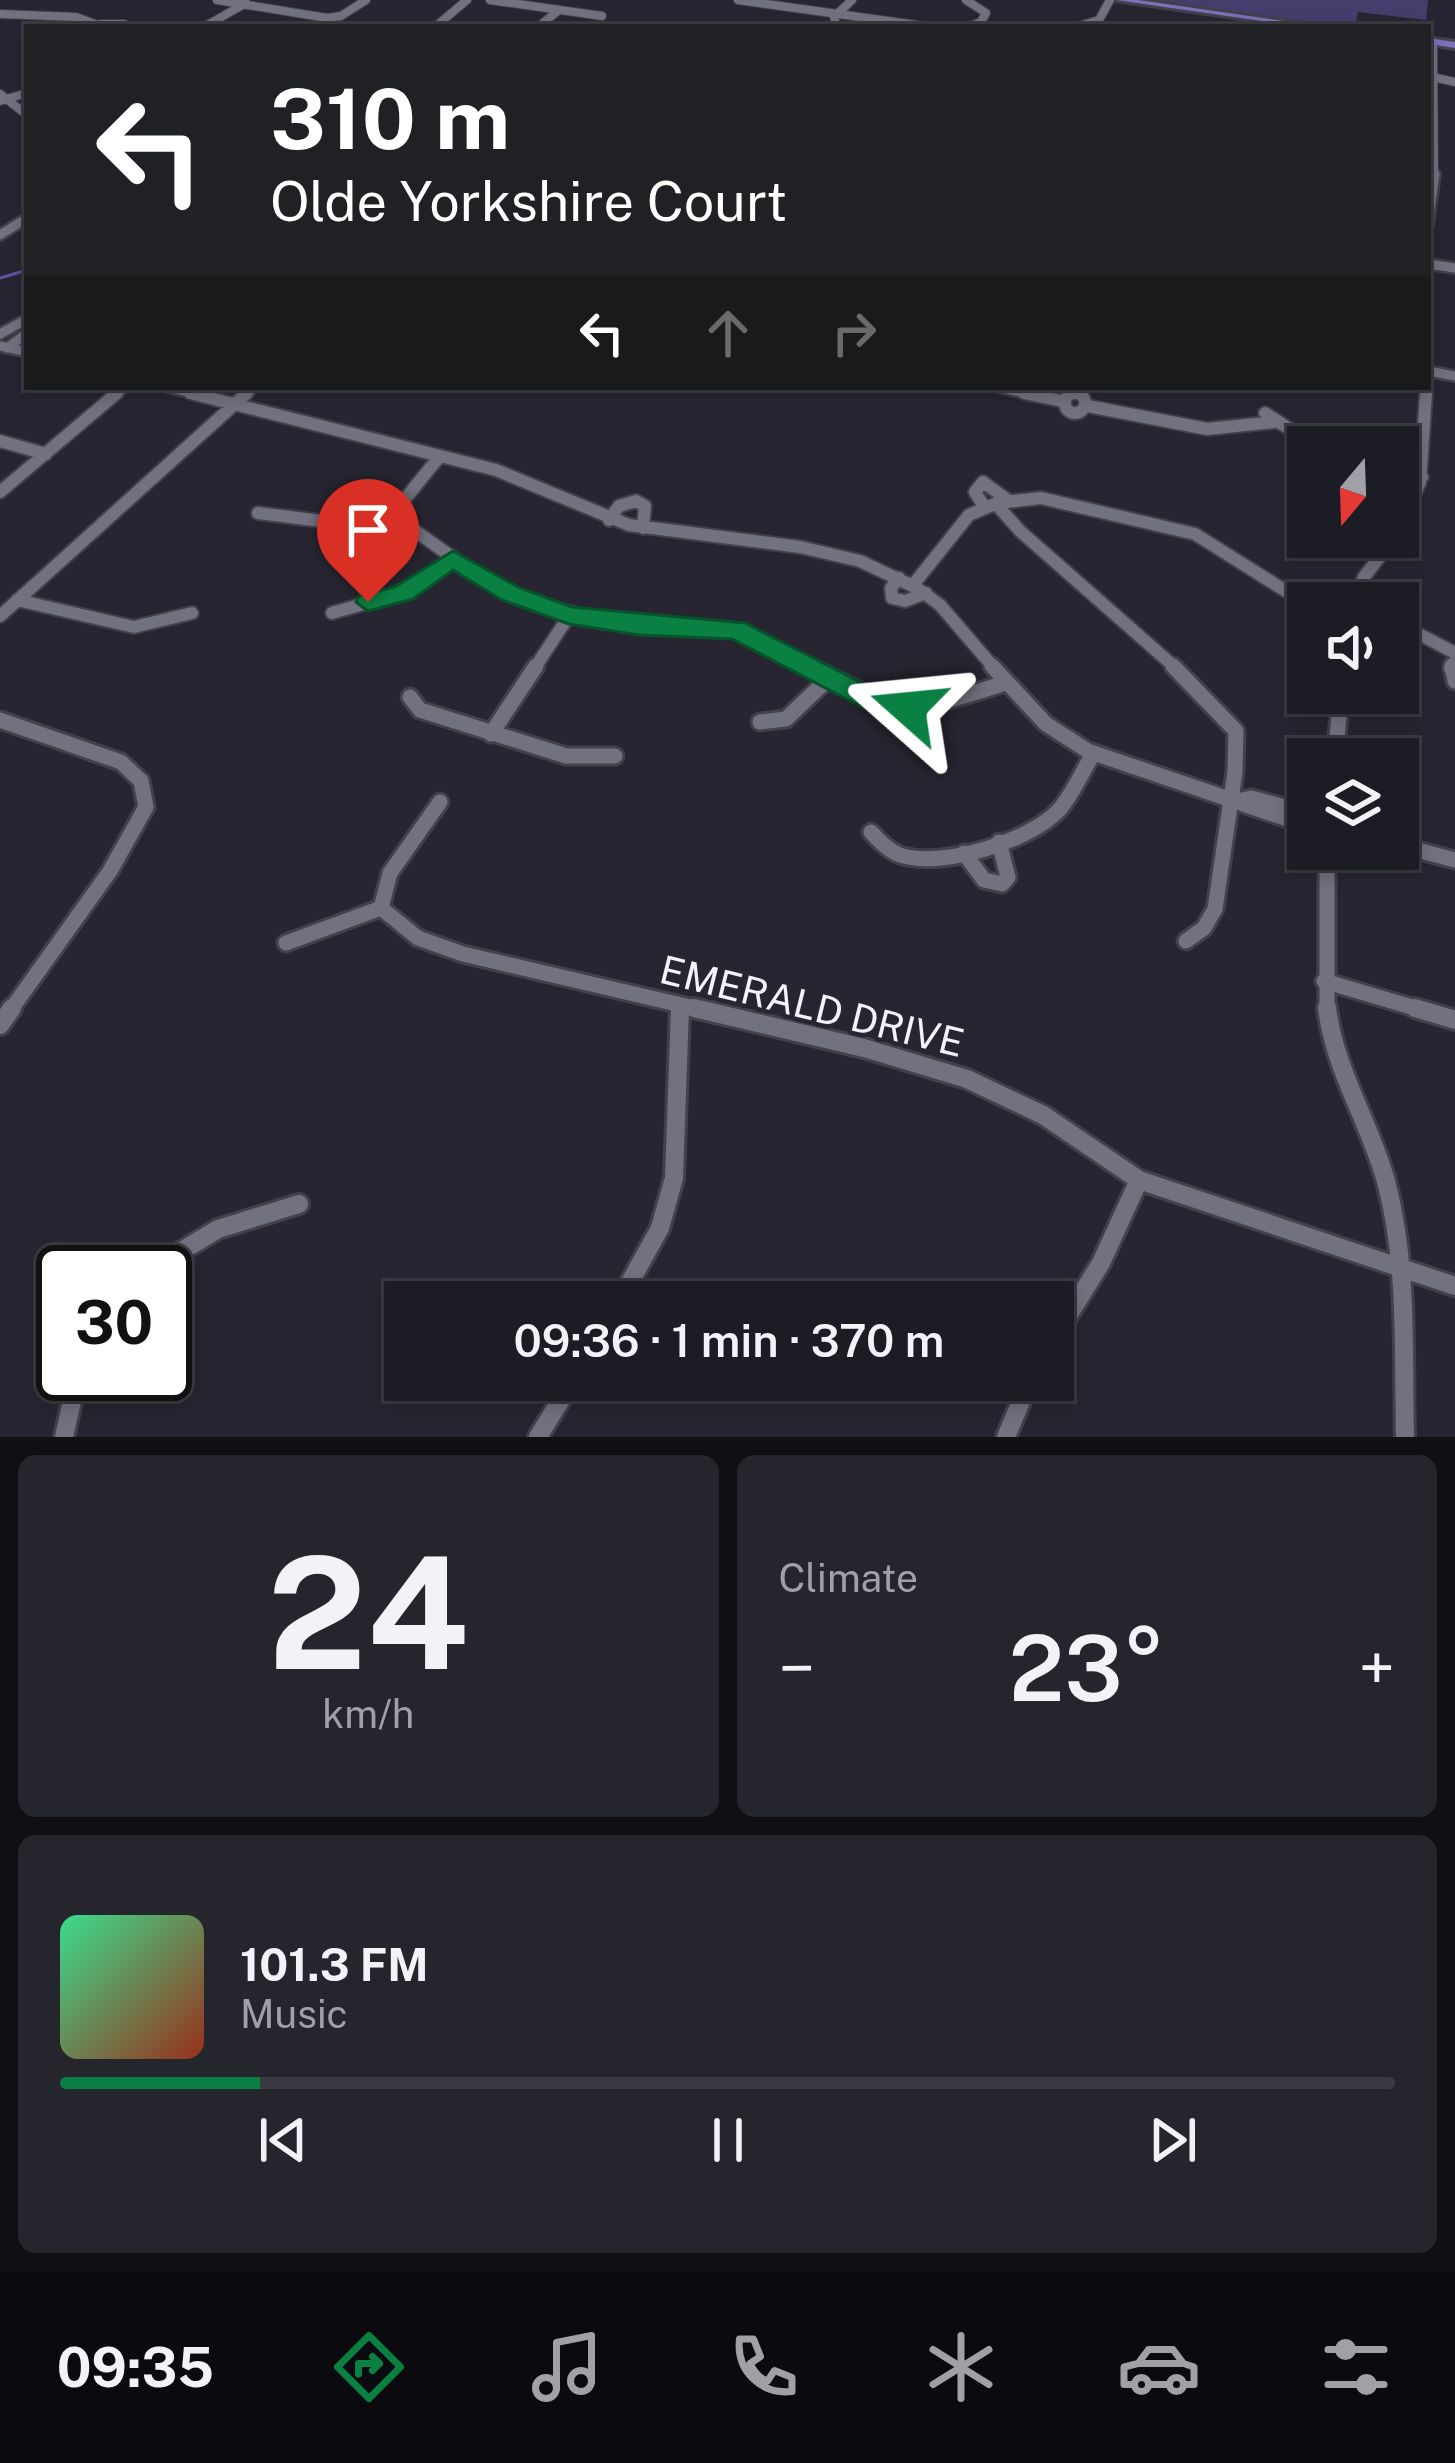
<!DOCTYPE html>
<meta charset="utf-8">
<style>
:root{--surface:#1c1c25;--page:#25252d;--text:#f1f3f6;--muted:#a0a1a7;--line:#3a3a42;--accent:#0b8043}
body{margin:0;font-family:"Public Sans",sans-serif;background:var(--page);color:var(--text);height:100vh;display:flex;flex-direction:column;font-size:45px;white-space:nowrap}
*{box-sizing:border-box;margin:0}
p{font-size:39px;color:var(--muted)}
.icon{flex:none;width:66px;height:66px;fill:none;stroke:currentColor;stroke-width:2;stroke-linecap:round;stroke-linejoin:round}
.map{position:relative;height:1437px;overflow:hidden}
.sheet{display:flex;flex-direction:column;gap:18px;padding:18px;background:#0f0f14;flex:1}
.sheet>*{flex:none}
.hud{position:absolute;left:24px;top:24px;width:1407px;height:366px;border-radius:0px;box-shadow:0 6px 18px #0003,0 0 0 3px var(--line);background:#202124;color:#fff;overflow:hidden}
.needle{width:78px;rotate:199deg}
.controls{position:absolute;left:1287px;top:426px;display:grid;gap:24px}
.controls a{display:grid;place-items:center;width:132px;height:132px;border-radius:0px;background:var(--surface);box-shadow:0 6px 18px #0003,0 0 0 3px var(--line);font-size:60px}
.speed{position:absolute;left:36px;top:1245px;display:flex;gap:24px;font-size:60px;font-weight:700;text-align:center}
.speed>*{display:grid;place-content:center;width:156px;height:156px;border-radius:50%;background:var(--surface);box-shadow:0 6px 18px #0003,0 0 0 3px var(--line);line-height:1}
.speed .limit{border:6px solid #111;border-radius:18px;background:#fff;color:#111}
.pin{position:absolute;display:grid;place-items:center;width:102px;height:102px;color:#fff;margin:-123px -51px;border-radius:50% 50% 50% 0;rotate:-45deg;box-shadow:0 0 12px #0007}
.pin .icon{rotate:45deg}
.me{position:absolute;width:132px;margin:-66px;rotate:288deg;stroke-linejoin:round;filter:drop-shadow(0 0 9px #0008)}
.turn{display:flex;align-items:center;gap:42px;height:252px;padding:0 48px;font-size:54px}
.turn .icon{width:156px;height:156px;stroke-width:2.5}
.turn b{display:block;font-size:84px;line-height:102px}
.lanes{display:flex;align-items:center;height:114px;padding:0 48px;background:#0003;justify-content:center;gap:60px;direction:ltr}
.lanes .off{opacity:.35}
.big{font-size:90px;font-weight:600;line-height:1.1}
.sheet .widget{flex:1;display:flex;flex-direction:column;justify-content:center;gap:18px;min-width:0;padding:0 42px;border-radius:18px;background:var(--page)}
.sheet .dial{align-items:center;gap:0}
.dial b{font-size:156px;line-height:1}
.song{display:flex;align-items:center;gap:36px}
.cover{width:144px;height:144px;border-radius:18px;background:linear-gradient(135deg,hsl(150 70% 55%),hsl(10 70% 35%))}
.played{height:12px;border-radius:6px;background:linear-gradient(90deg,var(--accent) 15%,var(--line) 15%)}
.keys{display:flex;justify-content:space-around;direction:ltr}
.heat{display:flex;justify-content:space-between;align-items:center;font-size:66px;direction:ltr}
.sheet .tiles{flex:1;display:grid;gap:18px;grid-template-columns:1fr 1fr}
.widget:last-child{grid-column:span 2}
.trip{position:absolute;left:384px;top:1281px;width:690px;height:120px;border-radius:0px;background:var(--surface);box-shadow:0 6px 18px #0003,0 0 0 3px var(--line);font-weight:600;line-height:120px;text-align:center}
.tabs{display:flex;height:192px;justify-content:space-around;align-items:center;background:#0b0b0f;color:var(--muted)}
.tabs .icon{width:84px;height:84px}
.tabs .selected{color:var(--accent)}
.tabs b{font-size:54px;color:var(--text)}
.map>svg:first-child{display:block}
.green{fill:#453e6d}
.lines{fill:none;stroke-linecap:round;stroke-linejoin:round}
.stream{stroke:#6053a1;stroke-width:3}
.minor-far4-casing{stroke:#41404b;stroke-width:10}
.minor-far3-casing{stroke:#41404b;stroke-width:14}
.minor-far2-casing{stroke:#41404b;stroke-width:16}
.minor-far1-casing{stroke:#41404b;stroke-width:21}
.minor-casing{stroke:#41404b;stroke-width:24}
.major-casing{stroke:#41404b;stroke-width:6}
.minor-far4{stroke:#72717f;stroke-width:8}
.minor-far3{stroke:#72717f;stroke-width:9}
.minor-far2{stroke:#72717f;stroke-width:12}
.minor-far1{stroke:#72717f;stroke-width:15}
.minor{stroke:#72717f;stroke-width:18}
.major{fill:#7d70ba;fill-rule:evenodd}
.route{fill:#0b8043;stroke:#07532c;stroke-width:3}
.labels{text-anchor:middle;stroke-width:9;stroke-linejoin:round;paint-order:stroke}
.near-street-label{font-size:39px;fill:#f4f3fc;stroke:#262531}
</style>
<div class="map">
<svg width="1455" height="1437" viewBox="0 0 1455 1437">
<rect width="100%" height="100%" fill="#262531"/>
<path class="green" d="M1143 0H1428L1426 20 1358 12 1355 27H1349Z"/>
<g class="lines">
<path class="stream" d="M0 278 27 270"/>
<g class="minor-far4-casing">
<path id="minor-far4" d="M217 0 327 18 341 16 366 0
M490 0 602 16
M738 0 931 27
M966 0 986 13 981 22 968 27
M0 14 76 17 103 27
M101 24H124L120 27
M204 27 246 3
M435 27 467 0
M538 27 559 10
M664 27H695
M837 27 834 17 852 0
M1075 27 1099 20 1110 0
M1433 42 1434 177
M1428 76 1455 82
M0 94 27 115
M0 101 27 93"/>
</g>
<g class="minor-far3-casing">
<path id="minor-far3" d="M1428 225 1435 174
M0 235 27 218
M1428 264 1455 268
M0 334 27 319
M0 346 27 352
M7 348 27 333
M1428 371 1455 376
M168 387 202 396
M998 387 1037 396
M114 396 124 387
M244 396 253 387
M1426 396V387"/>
</g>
<g class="minor-far2-casing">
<path id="minor-far2" d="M190 393 496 470 629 525 800 547 860 561 917 588 940 605 995 669
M1024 393 1062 401
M1065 403a10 10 0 1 1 20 0a10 10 0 1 1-20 0Z
M1088 406 1207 429 1274 422
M1265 413 1317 447
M0 441 46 454
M440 456 404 500 407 525 480 577 535 605 639 626 736 630 815 669
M1308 460 1301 454 1309 443
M1398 472 1422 477
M0 492 117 393
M996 504 1020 531 1177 669
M985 508 975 492 983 482 1009 501
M258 513 329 522 403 513
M609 520 619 506 636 501 645 506 643 528
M1398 534 1420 482 1426 393
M899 578 891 588 892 598 905 601 926 593
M913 585 969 515 997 503 1041 498 1195 534 1308 605
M1295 594 1343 603
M17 600 134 627 192 613
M1353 603 1364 577 1395 537
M332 613 405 592 453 559
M0 616 247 393
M1398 623 1455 653
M534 669 569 616
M1450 669 1455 661"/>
</g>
<g class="minor-far1-casing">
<path id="minor-far1" d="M809 666C904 713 903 716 1005 683
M992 666 1046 724 1088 751 1308 826
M1173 666 1236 731 1235 772 1215 909 1204 928 1186 941
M1452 666 1455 681
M410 697 420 710 566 756H615
M0 720 121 762 141 781 146 807 110 871 10 1011
M760 722 786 719 829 678
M491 734 536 666
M1335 759 1341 693
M1237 801 1251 798 1308 813
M871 832C879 841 889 851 900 855 941 869 1030 841 1059 810 1073 794 1082 772 1093 754
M1398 845 1455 860
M1327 849V1011
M964 853 984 880 1002 884 1008 877 999 842
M381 908 418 938 463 954 707 1011
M381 908 390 873 440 802
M286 943 381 908
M1324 981 1425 1011
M679 1011 680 1006"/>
</g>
<g class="minor-casing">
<path id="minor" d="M694 1008 864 1048 967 1079 1043 1115 1139 1180 1455 1286
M1327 1008C1335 1072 1371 1124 1387 1185 1408 1267 1403 1353 1405 1437
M1415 1008 1455 1020
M0 1025 12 1008
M147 1272 218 1229 299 1204
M619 1302 660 1228 674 1178 680 1008
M1053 1340 1101 1263 1139 1180
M64 1437 78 1374
M538 1437 573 1380
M1006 1437 1030 1380"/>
</g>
<g class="major-casing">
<path id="major" d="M1116 0H1138L1326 27H1303Z
M1428 38 1455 42V48L1428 44Z"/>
</g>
<use href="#minor-far4" class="minor-far4"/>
<use href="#minor-far3" class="minor-far3"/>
<use href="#minor-far2" class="minor-far2"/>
<use href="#minor-far1" class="minor-far1"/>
<use href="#minor" class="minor"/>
<use href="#major" class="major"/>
</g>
<path class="route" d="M453 551 520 588 572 607 745 623 878 691 918 701 922 708 908 718 862 707 732 639 639 635 569 624 502 600 453 570 413 599 368 611 356 602 359 596 396 586Z"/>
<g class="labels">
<g class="near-street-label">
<text transform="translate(812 1006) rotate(14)" y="14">EMERALD DRIVE</text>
</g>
</g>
</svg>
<div class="controls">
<a><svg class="needle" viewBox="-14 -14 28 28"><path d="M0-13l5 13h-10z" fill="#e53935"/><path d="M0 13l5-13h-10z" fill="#a0a1a7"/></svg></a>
<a><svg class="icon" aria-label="sound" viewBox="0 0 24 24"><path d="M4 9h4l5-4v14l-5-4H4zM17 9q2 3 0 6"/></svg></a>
<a><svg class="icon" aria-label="layers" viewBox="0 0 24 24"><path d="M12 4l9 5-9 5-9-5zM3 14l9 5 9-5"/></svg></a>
</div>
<div class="speed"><div class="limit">30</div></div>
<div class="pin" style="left:368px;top:602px;background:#d93025"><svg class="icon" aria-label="arrive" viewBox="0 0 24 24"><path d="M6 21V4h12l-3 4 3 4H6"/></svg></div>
<svg class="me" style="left:908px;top:708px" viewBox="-20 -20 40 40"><path d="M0-17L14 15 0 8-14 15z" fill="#0b8043" stroke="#fff" stroke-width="4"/></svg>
<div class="trip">09:36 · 1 min · 370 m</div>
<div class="hud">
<div class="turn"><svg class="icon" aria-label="left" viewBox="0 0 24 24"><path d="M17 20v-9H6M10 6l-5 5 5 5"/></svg><div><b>310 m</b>Olde Yorkshire Court</div></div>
<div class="lanes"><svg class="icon" aria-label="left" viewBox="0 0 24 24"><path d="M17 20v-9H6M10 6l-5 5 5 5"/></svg><svg class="icon off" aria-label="ahead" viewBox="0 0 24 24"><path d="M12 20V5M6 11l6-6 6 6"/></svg><svg class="icon off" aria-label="right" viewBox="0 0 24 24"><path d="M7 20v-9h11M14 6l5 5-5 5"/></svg></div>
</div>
</div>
<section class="sheet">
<div class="tiles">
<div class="widget dial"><b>24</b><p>km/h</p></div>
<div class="widget"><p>Climate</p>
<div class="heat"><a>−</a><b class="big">23°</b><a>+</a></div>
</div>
<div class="widget">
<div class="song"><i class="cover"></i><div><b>101.3 FM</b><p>Music</p></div></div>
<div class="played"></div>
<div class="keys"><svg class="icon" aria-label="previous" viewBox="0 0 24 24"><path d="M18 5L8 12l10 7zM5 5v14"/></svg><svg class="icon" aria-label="pause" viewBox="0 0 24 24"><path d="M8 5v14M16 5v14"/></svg><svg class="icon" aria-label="next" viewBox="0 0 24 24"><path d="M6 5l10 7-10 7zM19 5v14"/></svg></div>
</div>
</div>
</section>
<nav class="tabs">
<b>09:35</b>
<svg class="icon selected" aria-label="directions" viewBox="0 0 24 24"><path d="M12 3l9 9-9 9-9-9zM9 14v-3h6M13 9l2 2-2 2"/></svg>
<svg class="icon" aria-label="music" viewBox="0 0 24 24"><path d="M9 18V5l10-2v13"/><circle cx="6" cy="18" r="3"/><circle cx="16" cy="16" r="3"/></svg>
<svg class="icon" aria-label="phone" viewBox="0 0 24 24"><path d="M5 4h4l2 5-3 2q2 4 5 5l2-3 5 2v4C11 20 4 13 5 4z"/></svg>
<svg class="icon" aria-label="climate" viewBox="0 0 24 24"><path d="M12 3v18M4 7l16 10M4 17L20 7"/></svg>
<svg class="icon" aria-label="car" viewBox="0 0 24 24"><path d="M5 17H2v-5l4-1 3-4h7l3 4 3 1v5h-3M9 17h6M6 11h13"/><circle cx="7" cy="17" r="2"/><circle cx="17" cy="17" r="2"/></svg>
<svg class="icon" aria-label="filters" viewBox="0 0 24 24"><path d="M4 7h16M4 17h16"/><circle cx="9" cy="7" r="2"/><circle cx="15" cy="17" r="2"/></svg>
</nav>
